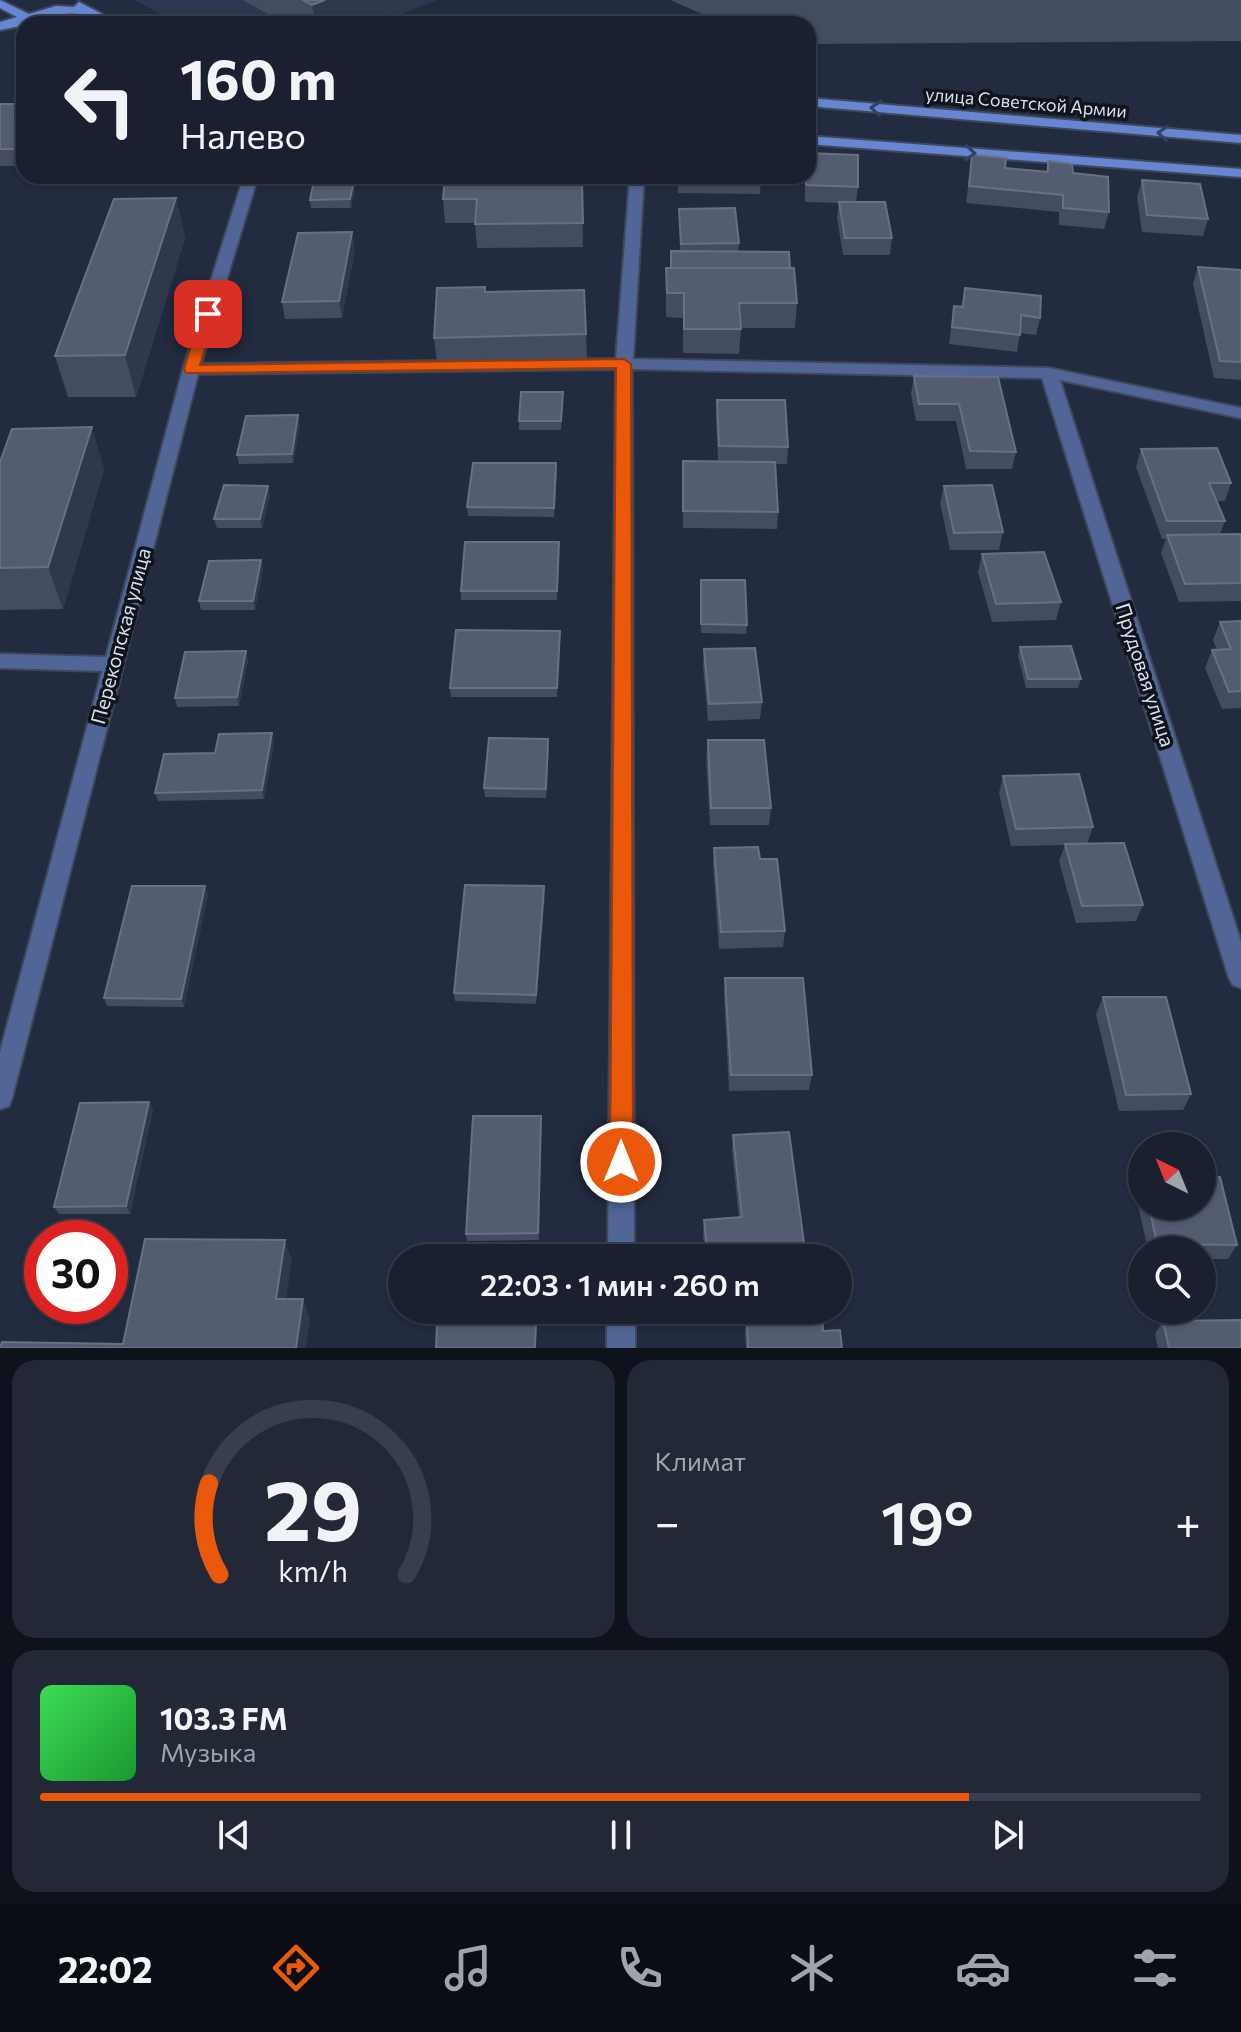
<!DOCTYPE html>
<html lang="ru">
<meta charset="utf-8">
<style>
:root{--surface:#1a202f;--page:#232837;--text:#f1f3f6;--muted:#9fa3aa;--line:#383e4b;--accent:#ea580c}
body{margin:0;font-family:Commissioner,sans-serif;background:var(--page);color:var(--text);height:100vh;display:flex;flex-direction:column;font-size:30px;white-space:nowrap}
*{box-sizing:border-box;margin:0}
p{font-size:26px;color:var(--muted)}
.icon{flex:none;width:44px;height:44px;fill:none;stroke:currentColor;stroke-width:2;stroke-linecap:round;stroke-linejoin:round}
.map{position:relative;height:1348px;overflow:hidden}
.sheet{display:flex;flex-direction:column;gap:12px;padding:12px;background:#0e121a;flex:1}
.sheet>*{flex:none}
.hud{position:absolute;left:16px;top:16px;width:800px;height:168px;border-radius:24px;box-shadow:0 2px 6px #0004,0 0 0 2px var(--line);background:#1a202f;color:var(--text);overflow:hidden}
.needle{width:52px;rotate:317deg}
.tools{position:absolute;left:1128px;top:1132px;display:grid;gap:16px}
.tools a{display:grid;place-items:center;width:88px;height:88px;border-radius:50%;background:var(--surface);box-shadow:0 2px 6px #0004,0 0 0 2px var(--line);font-size:40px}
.speed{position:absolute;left:24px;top:1220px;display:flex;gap:16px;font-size:40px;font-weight:700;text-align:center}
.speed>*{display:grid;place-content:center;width:104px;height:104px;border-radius:50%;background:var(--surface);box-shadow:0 2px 6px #0004,0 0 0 2px var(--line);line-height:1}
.speed .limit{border:12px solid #d22;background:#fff;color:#111}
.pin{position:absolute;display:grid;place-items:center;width:68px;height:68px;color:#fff;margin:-34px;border-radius:16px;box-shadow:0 4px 12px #0006}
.me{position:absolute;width:88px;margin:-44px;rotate:0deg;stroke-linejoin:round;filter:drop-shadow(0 0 6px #0008)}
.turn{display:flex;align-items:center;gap:28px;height:168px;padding:0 32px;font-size:36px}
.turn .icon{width:104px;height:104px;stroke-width:2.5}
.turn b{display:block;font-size:56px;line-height:68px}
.big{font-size:60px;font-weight:600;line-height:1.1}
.sheet .widget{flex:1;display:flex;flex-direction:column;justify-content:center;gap:12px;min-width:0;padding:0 28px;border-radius:24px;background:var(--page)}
.sheet .dial{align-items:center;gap:0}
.dial svg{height:208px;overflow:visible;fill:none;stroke:var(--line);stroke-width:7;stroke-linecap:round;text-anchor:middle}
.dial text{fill:var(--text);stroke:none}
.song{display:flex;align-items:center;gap:24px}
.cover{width:96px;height:96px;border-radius:12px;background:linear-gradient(135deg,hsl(130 70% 55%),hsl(130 70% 35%))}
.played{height:8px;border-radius:4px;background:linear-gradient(90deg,var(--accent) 80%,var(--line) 80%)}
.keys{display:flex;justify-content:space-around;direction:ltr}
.heat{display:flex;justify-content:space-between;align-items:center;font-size:44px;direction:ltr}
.sheet .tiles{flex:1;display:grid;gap:12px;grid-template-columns:1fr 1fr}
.widget:last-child{grid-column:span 2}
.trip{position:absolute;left:388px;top:1244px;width:464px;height:80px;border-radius:40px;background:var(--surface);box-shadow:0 2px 6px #0004,0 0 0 2px var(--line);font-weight:600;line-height:80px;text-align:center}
.tabs{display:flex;height:128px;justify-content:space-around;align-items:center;background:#0a0d13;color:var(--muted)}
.tabs .icon{width:56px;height:56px}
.tabs .on{color:var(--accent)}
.tabs b{font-size:36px;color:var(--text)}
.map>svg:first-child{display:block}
.built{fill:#2c3750}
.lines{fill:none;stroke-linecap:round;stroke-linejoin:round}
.minor-casing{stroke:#3f485b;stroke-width:4}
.secondary-casing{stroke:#3f485b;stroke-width:4}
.path{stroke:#5c6476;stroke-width:4;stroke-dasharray:1 4;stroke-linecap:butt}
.minor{fill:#516696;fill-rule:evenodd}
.secondary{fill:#6686d3;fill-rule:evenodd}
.wall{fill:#434c60}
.shaded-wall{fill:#2f384d}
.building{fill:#535c70;stroke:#687083;stroke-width:2}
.oneway{stroke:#324265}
.route{fill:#ea580c;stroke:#983908;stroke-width:2}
.labels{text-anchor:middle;stroke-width:7;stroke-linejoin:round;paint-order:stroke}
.far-street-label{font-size:18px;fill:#d9dfec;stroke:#10141c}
.street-label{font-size:20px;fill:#d9dfec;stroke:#10141c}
</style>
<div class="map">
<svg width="1241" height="1348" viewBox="0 0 1241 1348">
<rect width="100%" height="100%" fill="#222b3f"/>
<path class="built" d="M134 0H437L377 24H206L162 15Z"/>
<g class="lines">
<g class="minor-casing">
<path id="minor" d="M244 176H258L201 364 616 359 630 176H644L633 359 1049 368 1241 408V418L1060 380 1241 942V988L1233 985 1229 978 1042 378 632 369 634 1258H608L616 369 198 374 12 1098 9 1106 0 1109V1052L102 671 0 668V654L106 657 183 369Z
M607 1310H635V1348H607Z"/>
</g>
<g class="secondary-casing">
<path id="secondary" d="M0 0 29 14 56 6 74 7 79 2 121 24C108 24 102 20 90 16 73 11 54 14 38 19L36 23 0 30V22L17 17 0 8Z
M808 98 1241 135V143L808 106Z
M808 136 1241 169V177L808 144Z"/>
</g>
<path class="path" d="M144 16 161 24"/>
<use href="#minor" class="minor"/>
<use href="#secondary" class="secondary"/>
</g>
<path class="wall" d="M243 0H410V5L363 24H285Z
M670 0H1241V41L808 44V24H725Z
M0 104H21L24 113V166H0Z
M972 155 1005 168 1046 172 1048 161 1073 173 1109 212 1104 229 1059 225V212L966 203Z
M355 176 356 184 351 208H311L310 200Z
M678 176H761L760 194 678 193Z
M805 176 858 187 856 202 892 238 890 255H843L837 218 839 203 805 202Z
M526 178H582L583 247 477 248 475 223H445L443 199Z
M1142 180 1208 219 1203 236 1142 232 1137 197Z
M176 198 185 238 136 397H68L55 356Z
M679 209 739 243 738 252 790 268 797 303 795 328H741L739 354 683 353V318L666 317V268H670L680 251Z
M355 249 342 318 285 319 282 302Z
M1198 267 1241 270V380L1214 378 1193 284Z
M965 288 1040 318 1036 335 1020 333 1017 352 949 344 954 306 961 307Z
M485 292 586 334 587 359 437 363 434 338Z
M914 376 998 377 1016 452 1012 469H966L956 421H916L911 394Z
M717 400 788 447 787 464H776L778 512 777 529 683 528V461H718L716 417Z
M563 401 561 430H519V421Z
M300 424 293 463 239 464 237 455Z
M1141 449 1231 483 1225 501H1217L1225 521 1220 534H1241V601L1179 602 1161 553 1166 539H1162L1136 467Z
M0 462 104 469 63 609 0 610Z
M557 472 554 517 468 516 467 507Z
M944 486 1003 532 999 550H950L940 503Z
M270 495 262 528H217L214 519Z
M559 551 557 600H461V591Z
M982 554 1061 602 1056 620 992 622 978 572Z
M261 560 263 569 255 610H201L199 601Z
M701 580 747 625 746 634 701 633Z
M1241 621V708L1222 709 1205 668 1212 650H1217L1213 640 1220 622Z
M560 631 557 697H451L450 688Z
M1020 647 1081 679 1078 688H1026L1018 656Z
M704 649 762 702 760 719 708 721 703 666Z
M246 651 248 660 239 706 177 707 175 698Z
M708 740 771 808 769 825H710L706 757Z
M274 742 264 799 158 801 155 793 215 753Z
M549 747 546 798 485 797 484 788Z
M1003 776 1093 827 1087 844 1143 905 1136 921 1076 923 1059 861 1065 845 1011 846 999 793Z
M714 848 760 859 785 931 783 947 719 949 713 865Z
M544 886 545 895 536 1004 455 1001 454 993Z
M208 894 184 1007 107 1006 104 998Z
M725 978 812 1075 809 1090 729 1091 724 995Z
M1103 997 1191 1094 1183 1110 1119 1111 1096 1014Z
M149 1102 153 1110 130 1214H59L54 1207Z
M541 1116 539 1240 467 1241 466 1234Z
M733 1135 806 1258H705L703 1234 704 1220 739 1218 732 1150Z
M1142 1179V1206H1202L1237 1245 1228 1259H1202V1250H1148L1135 1192Z
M771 1310H822L823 1331 842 1348H746L745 1330 747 1316 771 1317Z
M1163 1321 1241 1348H1158L1155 1334Z"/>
<path class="shaded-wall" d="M325 0H410V5L363 24H315L312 5Z
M21 104 24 113V125L14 118Z
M355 176 356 184 351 208 350 199Z
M176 198 185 238 136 397 125 355Z
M352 232 355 249 342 318 339 301Z
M298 415 300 424 293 463 292 454Z
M92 427 104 469 63 609 48 567Z
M268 486 270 495 262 528 260 519Z
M261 560 263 569 255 610 253 601Z
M246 651 248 660 239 706 237 697Z
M272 733 274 742 264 799 262 790Z
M205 886 208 894 184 1007 181 999Z
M544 886 545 895 536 1004V995Z
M149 1102 153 1110 130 1214 126 1206Z
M541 1116 542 1124 539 1240 538 1233Z
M285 1240 292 1261 283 1319 276 1299Z
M303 1299 310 1319 306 1348H296Z"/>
<path class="building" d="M303 0H325L312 5Z
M0 104H21L14 118H24V149H0Z
M808 153 858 155V187L806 185V176H808Z
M972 155 1006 158 1005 168 1048 172V161L1072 164 1073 173 1108 177 1109 212 1063 208V195L969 186Z
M315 176H355L350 199 310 200Z
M445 176H525V178H582L583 223 475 224 477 199H443Z
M678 176H761V178L678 177Z
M1142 180 1200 184 1208 219 1147 215Z
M176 198 125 355 55 356 114 199Z
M839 202H885L892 238H845Z
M735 208 739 243 681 244 679 209Z
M352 232 339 301 282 302 298 233Z
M671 251 789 252 790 268H671Z
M1198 267 1241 270V362L1220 361Z
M666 268H794L797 303H739L741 329H684V293H667Z
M485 287V292L584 290 586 334 434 338 437 288Z
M965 288 1041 296 1040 318 1021 315 1020 335 952 327 954 306 963 307Z
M914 376 998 377 1016 452 970 451 959 404H919Z
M521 392H563L561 421H519Z
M717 400H785L788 447 719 446Z
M298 415 292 454 237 455 246 416Z
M92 427 48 567 0 568V462L12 429Z
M1217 448 1231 483H1209L1225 521H1167L1141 449Z
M683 461 775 462 778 512 683 511Z
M473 463H556L554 508 467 507Z
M224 485 268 486 260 519H214Z
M992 485 1003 532 954 533 944 486Z
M1241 534V583L1185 584 1167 535Z
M465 542H559L557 591H461Z
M1044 552 1061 602 996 604 982 554Z
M261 560 253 601H199L209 561Z
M701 580H745L747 625 701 624Z
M1241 621V691L1229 692 1212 650 1231 649 1220 622Z
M456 630 560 631 557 688H450Z
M1071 646 1081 679H1028L1020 647Z
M755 648 762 702 709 704 704 649Z
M246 651 237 697 175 698 185 652Z
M272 733 262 790 155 793 164 754 215 753 219 734Z
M489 738 548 739 546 789 484 788Z
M708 740H764L771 808H711Z
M1079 774 1093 827 1016 829 1003 776Z
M1124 843 1143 905 1082 906 1065 844Z
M758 847 760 859H777L785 931 721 932 714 848Z
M465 885 544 886 536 995 454 993Z
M132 886H205L181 999 104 998Z
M725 978H803L812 1075H731Z
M1103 997H1166L1191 1094 1126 1095Z
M149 1102 126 1206 54 1207 80 1103Z
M473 1116H541L538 1233 466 1234Z
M789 1132 806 1258H708L704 1220 742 1217 733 1135Z
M1202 1177H1220L1237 1245 1157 1244 1149 1206H1202Z
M145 1239 285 1240 276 1299H303L296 1348H0L2 1342 123 1344Z
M774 1310H822L823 1331 840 1330 842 1348H748L747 1316 774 1317Z
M1241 1320V1348H1169L1163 1321Z
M536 1323 535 1348H436L437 1324Z"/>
<defs><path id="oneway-chevron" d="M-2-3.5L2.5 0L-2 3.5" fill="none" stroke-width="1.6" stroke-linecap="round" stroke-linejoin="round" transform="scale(2)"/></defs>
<g class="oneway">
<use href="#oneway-chevron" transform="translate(876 108) rotate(-175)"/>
<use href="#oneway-chevron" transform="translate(1163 133) rotate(-175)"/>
<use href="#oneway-chevron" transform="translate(970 153) rotate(4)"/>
</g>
<path class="route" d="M208 310 216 314 200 365 624 359 631 364 633 1162 629 1170 621 1173 613 1170 610 1162 616 368 186 373 184 369 201 314Z"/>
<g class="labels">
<g class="far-street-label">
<text transform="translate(1026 103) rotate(5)" y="6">улица Советской Армии</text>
</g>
<g class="street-label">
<text transform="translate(121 636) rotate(-75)" y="7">Перекопская улица</text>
<text transform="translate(1145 675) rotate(72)" y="7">Прудовая улица</text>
</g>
</g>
</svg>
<div class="tools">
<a><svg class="needle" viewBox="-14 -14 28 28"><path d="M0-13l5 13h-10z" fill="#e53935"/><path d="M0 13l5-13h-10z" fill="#9fa3aa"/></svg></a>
<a><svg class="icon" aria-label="search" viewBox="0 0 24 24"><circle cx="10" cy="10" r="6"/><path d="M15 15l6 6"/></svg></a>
</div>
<div class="speed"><div class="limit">30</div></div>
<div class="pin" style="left:208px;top:314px;background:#d93025"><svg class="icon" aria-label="arrive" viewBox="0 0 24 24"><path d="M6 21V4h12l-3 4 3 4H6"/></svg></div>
<svg class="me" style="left:621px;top:1162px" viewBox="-20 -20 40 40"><circle r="17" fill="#ea580c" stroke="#fff" stroke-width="3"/><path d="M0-11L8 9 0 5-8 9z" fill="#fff"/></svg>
<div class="trip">22:03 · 1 мин · 260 m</div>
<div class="hud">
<div class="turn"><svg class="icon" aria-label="left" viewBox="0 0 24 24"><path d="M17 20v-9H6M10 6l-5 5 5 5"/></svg><div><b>160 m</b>Налево</div></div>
</div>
</div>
<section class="sheet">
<div class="tiles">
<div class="widget dial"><svg viewBox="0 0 100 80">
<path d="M14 69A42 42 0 1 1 86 69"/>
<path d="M14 69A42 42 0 0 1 10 34" stroke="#ea580c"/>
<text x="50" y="56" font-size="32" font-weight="700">29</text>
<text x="50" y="72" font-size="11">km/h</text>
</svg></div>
<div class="widget"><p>Климат</p>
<div class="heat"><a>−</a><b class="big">19°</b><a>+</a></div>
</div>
<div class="widget">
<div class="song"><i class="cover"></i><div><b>103.3 FM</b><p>Музыка</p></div></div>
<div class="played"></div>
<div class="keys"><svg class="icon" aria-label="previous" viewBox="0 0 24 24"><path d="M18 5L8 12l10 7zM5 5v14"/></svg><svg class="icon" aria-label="pause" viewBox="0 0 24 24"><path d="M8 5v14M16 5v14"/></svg><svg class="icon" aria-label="next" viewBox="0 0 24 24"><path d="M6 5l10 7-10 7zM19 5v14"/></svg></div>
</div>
</div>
</section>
<nav class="tabs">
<b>22:02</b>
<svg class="icon on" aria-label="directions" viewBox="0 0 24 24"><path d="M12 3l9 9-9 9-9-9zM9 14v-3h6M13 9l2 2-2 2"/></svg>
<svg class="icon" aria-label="music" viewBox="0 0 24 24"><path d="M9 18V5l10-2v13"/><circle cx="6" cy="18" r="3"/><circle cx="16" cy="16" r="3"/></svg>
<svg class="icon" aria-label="phone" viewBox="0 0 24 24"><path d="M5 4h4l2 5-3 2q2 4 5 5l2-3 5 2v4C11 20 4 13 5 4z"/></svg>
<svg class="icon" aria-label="climate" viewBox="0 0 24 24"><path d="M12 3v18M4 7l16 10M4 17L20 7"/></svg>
<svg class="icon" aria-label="car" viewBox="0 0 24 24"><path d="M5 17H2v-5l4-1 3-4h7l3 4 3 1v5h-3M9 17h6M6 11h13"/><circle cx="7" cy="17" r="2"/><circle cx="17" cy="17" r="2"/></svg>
<svg class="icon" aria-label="filters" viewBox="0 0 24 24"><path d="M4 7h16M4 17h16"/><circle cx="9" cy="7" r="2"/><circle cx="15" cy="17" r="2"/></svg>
</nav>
